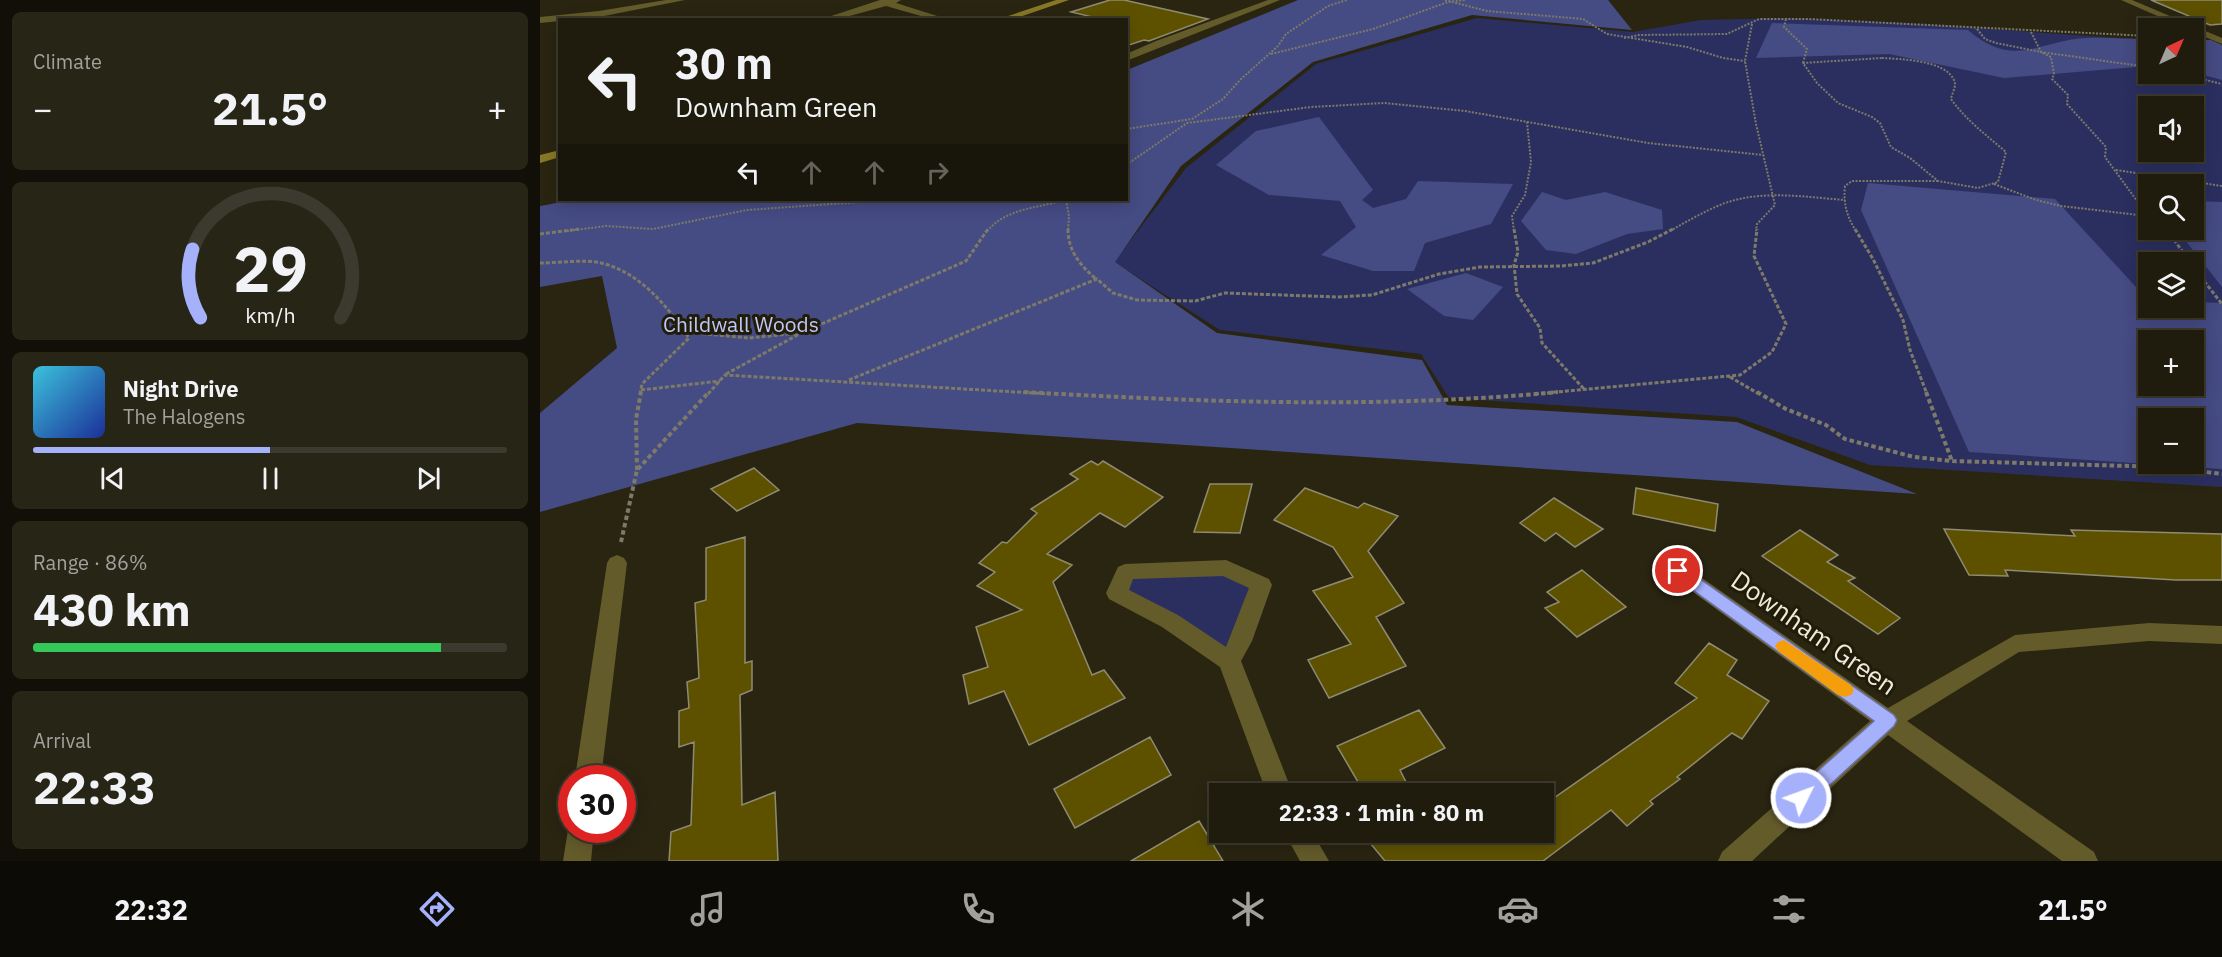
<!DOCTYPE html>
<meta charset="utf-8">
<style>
:root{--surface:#1f1c0d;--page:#272516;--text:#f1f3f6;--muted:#a1a19d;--line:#3c3a2e;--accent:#a6b1fc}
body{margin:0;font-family:"IBM Plex Sans",sans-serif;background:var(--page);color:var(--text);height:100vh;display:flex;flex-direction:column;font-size:22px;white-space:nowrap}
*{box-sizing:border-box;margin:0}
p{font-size:20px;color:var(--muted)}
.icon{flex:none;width:33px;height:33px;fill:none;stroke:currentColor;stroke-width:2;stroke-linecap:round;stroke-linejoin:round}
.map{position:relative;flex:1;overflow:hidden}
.side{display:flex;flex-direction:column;gap:12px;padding:12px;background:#110f07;width:540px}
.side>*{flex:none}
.hud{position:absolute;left:18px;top:18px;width:570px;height:183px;border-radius:0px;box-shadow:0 3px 15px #0003,0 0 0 2px var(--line);background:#1f1c0d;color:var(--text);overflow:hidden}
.needle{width:39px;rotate:44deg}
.tools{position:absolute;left:1598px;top:18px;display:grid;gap:12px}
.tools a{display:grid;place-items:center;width:66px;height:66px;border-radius:0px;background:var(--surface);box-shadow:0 3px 15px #0003,0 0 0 2px var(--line);font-size:30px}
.speed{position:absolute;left:18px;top:765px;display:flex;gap:12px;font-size:30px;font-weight:700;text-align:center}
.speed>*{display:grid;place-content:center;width:78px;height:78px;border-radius:50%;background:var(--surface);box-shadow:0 3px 15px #0003,0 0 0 2px var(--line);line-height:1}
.speed .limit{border:9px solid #d22;background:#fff;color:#111}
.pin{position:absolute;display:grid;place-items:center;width:51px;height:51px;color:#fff;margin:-26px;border:3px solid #fff;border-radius:50%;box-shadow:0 2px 6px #0007}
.me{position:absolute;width:66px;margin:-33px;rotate:48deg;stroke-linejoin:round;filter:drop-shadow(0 0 4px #0008)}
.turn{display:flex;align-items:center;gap:21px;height:126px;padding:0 18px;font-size:27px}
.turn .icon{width:78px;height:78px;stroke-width:2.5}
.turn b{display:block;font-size:42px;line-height:51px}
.lanes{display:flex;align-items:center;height:57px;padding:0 18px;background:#0003;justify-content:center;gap:30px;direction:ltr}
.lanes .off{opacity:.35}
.big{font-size:45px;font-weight:800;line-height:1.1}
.side .card{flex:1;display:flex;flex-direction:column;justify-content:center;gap:9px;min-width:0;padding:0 21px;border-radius:9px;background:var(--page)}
.side .dial{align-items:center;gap:0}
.dial svg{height:156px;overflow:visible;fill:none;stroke:var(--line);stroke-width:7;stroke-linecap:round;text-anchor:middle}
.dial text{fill:var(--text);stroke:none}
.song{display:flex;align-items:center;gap:18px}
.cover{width:72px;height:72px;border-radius:9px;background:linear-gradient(135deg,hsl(190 70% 55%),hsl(230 70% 35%))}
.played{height:6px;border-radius:3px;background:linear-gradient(90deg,var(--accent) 50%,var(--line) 50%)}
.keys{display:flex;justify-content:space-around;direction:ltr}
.heat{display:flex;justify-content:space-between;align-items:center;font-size:33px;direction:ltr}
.charge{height:9px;border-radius:4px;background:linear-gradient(90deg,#34c759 86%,var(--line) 0)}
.trip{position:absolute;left:669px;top:783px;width:345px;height:60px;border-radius:0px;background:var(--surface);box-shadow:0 3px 15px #0003,0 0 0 2px var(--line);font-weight:800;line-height:60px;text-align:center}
.tab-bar{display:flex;height:96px;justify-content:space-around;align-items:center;background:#0c0b05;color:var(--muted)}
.tab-bar .icon{width:42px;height:42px}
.tab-bar .current{color:var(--accent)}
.tab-bar b{font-size:27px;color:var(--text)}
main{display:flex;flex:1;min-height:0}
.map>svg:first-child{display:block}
.green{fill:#2b2f60;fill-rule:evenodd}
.forest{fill:#454b83;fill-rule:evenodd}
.building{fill:#5d5100;stroke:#8f8b73;stroke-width:1.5}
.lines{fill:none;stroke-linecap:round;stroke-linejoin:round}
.path-far2{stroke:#7d7a69;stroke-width:2;stroke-dasharray:2 1.5;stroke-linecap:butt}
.path-far1{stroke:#7d7a69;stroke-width:3;stroke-dasharray:4 2;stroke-linecap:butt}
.path{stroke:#7d7a69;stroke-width:4;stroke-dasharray:4.5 3;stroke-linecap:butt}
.street{fill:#645b2b;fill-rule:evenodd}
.secondary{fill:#877825;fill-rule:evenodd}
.route{fill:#a6b1fc;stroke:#6c73a4;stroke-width:1.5}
.slow{fill:#f59e0b}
.labels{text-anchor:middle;stroke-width:6;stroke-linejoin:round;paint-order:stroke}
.park-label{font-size:21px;fill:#bec6fa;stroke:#201c08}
.near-street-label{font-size:26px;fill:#edebde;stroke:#201c08}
</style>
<main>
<section class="side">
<div class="card"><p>Climate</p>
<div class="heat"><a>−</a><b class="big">21.5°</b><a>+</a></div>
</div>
<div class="card dial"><svg viewBox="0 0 100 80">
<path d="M14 69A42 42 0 1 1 86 69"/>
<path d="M14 69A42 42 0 0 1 10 34" stroke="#a6b1fc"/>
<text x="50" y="56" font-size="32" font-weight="700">29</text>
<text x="50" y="72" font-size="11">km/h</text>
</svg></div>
<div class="card">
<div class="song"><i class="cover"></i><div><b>Night Drive</b><p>The Halogens</p></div></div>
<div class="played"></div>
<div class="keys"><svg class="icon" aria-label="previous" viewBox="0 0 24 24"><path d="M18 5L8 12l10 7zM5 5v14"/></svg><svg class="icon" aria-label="pause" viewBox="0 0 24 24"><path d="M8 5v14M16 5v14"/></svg><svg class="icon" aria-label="next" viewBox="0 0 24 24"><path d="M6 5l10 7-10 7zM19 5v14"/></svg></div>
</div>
<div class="card"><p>Range · 86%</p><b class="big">430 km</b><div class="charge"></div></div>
<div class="card"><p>Arrival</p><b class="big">22:33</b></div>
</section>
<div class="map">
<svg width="1682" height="861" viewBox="0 0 1682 861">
<rect width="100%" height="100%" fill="#292511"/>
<path class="green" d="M937 18 1093 32 1161 20 1247 18 1362 23 1608 40V74H1653V43L1682 45V487L1330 465 1196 417 909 398 881 354 680 330 574 262 646 168 776 64ZM1608 106H1653V152H1608ZM1608 184H1653V230H1608ZM1608 262H1653V308H1608ZM1608 340H1653V386H1608ZM1608 418H1653V464H1608Z
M686 568 721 585 689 661 577 593 585 572Z"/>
<path class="forest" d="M758 0H1068L1092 30 932 15 773 62 641 166 575 262 677 333 882 360 907 405 1197 422 1377 494 317 423 0 512V413L77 348 62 276 0 287V206C13 204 26 200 38 200 66 199 93 204 120 200H586L587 70Z
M1232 23 1428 30C1474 70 1499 40 1547 38 1567 37 1588 39 1608 39V66L1464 78 1349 54 1216 58Z
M1653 40H1671L1682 45V80L1653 72Z
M779 117 833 190 822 200 833 208 866 199 878 181 973 184 951 224 885 243 874 271H833L781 255 816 227 800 201 729 195 676 165 716 131Z
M1328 183 1515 199 1608 300V308H1653V302L1682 303V469L1429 452 1321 210ZM1653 340V386H1608V340ZM1653 418V464H1608V418Z
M1002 192 1026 200 1065 192 1122 210 1123 229 1087 234 1036 254 1006 250 981 221Z
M1653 201 1682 202V287L1637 230H1653Z
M926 273 963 287 933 320 904 316 867 289Z"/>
<path class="building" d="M570 0H584L668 19 609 41 604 40 586 46V20H565L531 12Z
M1611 0H1682V24L1670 25Z
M551 461 558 465 563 461 623 497 585 527 560 513 507 554 532 565 513 582 552 675 564 670 585 698 489 745 464 691 429 704 423 675 448 667 436 627 482 610 437 586 455 572 439 563 462 542 467 543 497 513 491 509 538 479 530 474Z
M214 468 239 490 197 511 171 489Z
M670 484H712L700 533 654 532Z
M765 488 818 508 824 503 858 516 828 551 864 603 836 617 866 666 789 698 768 660 811 644 773 591 813 577 793 547 734 520Z
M1096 488 1178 504 1175 531 1093 514Z
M1014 498 1063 529 1035 547 1016 533 1005 541 980 523Z
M1404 529 1535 536 1531 530 1682 534V580H1636L1465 570 1468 576 1429 575Z
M1260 530 1298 555 1287 562 1315 578 1308 581 1360 618 1338 634 1222 556Z
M205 537V663L212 661V690L200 695 202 805 235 792 238 861H129L131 832 151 825 154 742 139 747V711L149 708 147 682 159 678 155 603 166 600V548Z
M1042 570 1086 607 1037 637 1005 608 1019 602 1007 592Z
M1169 643 1197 660 1187 675 1229 701 1202 739 1192 733 1137 777 1140 779 1110 801 1113 804 1087 826 1071 810 1003 861H845L821 832H1004V805L1157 698 1135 683Z
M879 710 905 748 860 770 867 784 847 794H825L797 746Z
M610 737 631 775 535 828 514 789Z
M659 821 683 861H591Z"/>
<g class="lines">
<path class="path-far2" d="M905 0 947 11 1043 19 1067 34 1147 47 1183 58 1205 61
M1246 19 1244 27 1267 49 1263 63
M1212 24 1205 61 1216 124 1235 205 1217 224 1216 231
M1437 29 1445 39 1456 43 1501 52 1608 67
M1491 32 1501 52 1511 57 1514 74 1512 79 1528 95 1527 104 1566 147 1565 157 1608 216
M1084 38 1099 35 1187 34 1219 19H1268L1608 36
M731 54 833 29 908 2 926 0
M1342 58C1360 59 1405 60 1414 80 1417 86 1412 93 1411 99 1426 120 1446 135 1466 152L1458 182 1438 188 1398 181 1370 158 1351 147 1340 123 1332 117 1298 103 1277 83 1263 63Z
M1641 74 1682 84
M586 129 652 119 683 99 701 79 738 46 746 34 788 6 807 0
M586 165 647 123 771 107 844 103 925 111 1108 143 1223 155
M1576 170 1682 186
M1454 184 1496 200 1521 206 1607 216
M526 200 529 216 528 231
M27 231 66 226 113 229 207 210 348 200
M447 231C467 208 498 208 525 200
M974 231 972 216 985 195 991 162 987 122
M1130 231C1146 222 1163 212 1180 205 1219 189 1264 197 1305 200
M1316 231C1307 217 1303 203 1305 186L1312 181H1398"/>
<path class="path-far1" d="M528 229C528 251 540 265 556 279
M974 229 978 252 974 265 977 294 1000 328 1002 343 1044 389
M1315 229 1333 259 1363 320 1370 350 1387 394
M1627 230 1650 262
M0 234 39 229
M0 263C18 263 45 259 61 263 100 272 128 307 149 338L102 384 100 394
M1653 267 1682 304
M144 332 209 338 259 333
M186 374 263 332 426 261 448 229
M1190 377 1219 394
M309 380 557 279 573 293 597 300 655 301 685 293 798 297 832 295 899 274 940 267 1021 266 1053 263 1108 242 1133 229
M101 390 180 381
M168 394 185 375 510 394
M995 394 1200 375 1232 352 1246 324 1214 256 1217 229"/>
<path class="path" d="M484 392C662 402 841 409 1018 392
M1217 392 1246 409 1286 425 1305 439 1374 457 1412 461 1625 467 1682 474
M1386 392 1412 461
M97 470 96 419 101 392
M81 542 97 470 169 392"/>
<path class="street" d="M126 0H145L59 17 0 23V17L59 11Z
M340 0H361L356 3 410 20H395L346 6 295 20H279Z
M728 0H740L586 61V54L616 41Z
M1581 0H1592L1682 38V44L1653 32V28H1645Z
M77 555 84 558 87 563 61 778H35L67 563 70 558Z
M686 560 729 579 732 585 712 641 701 661 753 794H727L680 667 622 627 569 599 566 593 578 567 585 564ZM683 576 709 588 686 647 638 615 589 590 593 579Z
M1138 563 1145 566 1348 708 1475 635 1609 623 1682 626V644L1609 641 1479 652 1367 721 1554 852 1558 861H1522L1348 735 1212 861H1178L1182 852 1330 721 1131 576 1127 571 1131 566Z
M31 821 32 830H54L51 861H23L28 830Z
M744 832H772L789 861H760Z"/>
<path class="secondary" d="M516 0H529L471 20H456Z
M20 150V157L0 163V155Z"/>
</g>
<path class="route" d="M1138 565 1143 567 1354 715 1357 720 1354 726 1268 805 1261 807 1254 805 1251 798 1254 792 1334 721 1132 575 1130 571 1132 567Z"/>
<path class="slow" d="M1244 640 1311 685 1314 690 1311 695 1305 697 1298 695 1238 651 1235 646 1238 642Z"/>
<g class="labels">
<g class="park-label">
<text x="201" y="332">Childwall Woods</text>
</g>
<g class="near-street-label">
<text transform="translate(1274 633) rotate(35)" y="9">Downham Green</text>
</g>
</g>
</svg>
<div class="tools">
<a><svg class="needle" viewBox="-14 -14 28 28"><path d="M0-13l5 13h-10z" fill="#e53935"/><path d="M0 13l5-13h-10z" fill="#a1a19d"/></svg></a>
<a><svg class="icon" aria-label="sound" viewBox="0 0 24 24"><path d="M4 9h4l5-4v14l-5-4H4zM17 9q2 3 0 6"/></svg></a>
<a><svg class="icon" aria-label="search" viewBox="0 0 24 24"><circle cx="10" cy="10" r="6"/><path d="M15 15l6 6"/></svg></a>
<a><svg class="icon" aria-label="layers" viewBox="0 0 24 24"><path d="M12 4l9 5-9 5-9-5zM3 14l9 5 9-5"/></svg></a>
<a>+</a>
<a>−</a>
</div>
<div class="speed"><div class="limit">30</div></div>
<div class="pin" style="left:1138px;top:571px;background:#d93025"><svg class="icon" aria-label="arrive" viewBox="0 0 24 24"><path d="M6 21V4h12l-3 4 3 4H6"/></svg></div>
<svg class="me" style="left:1261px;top:798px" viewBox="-20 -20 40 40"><circle r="17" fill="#a6b1fc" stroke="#fff" stroke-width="3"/><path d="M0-11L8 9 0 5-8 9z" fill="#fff"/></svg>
<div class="trip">22:33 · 1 min · 80 m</div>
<div class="hud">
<div class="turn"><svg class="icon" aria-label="left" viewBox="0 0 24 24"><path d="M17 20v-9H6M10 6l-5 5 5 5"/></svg><div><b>30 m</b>Downham Green</div></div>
<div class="lanes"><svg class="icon" aria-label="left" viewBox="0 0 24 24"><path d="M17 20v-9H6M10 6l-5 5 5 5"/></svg><svg class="icon off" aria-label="ahead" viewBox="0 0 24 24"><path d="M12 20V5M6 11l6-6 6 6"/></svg><svg class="icon off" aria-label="ahead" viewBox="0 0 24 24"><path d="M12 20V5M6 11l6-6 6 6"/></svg><svg class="icon off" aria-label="right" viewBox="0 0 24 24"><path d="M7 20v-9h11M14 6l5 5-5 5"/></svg></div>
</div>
</div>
</main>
<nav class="tab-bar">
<b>22:32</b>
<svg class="icon current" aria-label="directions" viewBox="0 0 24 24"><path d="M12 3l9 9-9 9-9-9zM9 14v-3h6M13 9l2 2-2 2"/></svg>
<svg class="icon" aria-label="music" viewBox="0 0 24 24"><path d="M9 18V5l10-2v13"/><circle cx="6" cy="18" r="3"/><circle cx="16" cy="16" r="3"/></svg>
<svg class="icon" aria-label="phone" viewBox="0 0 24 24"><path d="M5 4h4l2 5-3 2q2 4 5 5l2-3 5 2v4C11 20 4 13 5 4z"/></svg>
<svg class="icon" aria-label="climate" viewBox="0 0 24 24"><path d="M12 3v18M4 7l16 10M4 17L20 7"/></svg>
<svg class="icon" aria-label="car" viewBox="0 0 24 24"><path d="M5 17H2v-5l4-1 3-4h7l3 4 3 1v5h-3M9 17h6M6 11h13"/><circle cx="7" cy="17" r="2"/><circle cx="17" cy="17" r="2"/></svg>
<svg class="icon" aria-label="filters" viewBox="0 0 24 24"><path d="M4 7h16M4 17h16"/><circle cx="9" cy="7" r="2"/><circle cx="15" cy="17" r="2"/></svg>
<b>21.5°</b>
</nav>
